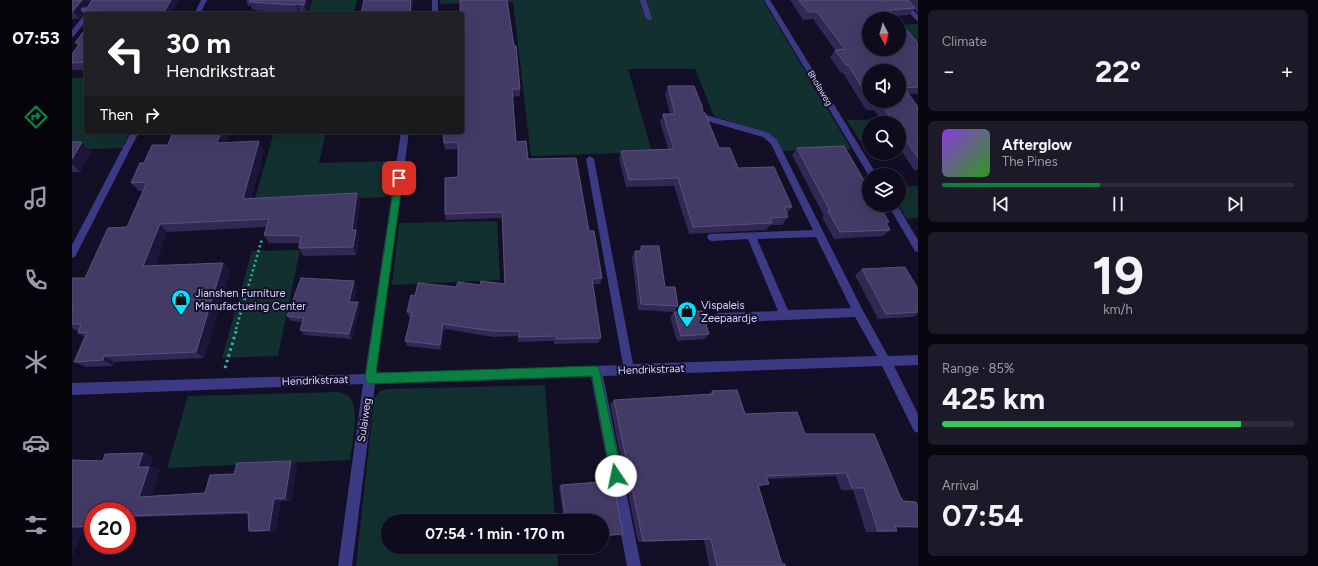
<!DOCTYPE html>
<meta charset="utf-8">
<style>
:root{--surface:#0e0b1c;--page:#1c1929;--text:#f1f3f6;--muted:#9b9ba3;--line:#2e2b3b;--accent:#0b8043}
body{margin:0;font-family:Figtree,sans-serif;background:var(--page);color:var(--text);height:100vh;display:flex;flex-direction:column;font-size:15px;white-space:nowrap}
*{box-sizing:border-box;margin:0}
p{font-size:13px;color:var(--muted)}
.icon{flex:none;width:22px;height:22px;fill:none;stroke:currentColor;stroke-width:2;stroke-linecap:round;stroke-linejoin:round}
.map{position:relative;flex:1;overflow:hidden}
.side{display:flex;flex-direction:column;gap:10px;padding:10px;background:#08060f;width:400px}
.side>*{flex:none}
.guide{position:absolute;left:12px;top:12px;width:380px;height:122px;border-radius:4px;box-shadow:0 4px 16px #0002,0 0 0 1px var(--line);background:#202124;color:#fff;overflow:hidden}
.needle{width:26px;rotate:174deg}
.controls{position:absolute;left:790px;top:12px;display:grid;gap:8px}
.controls a{display:grid;place-items:center;width:44px;height:44px;border-radius:50%;background:var(--surface);box-shadow:0 4px 16px #0002,0 0 0 1px var(--line);font-size:20px}
.speed{position:absolute;left:12px;top:502px;display:flex;gap:8px;font-size:20px;font-weight:700;text-align:center}
.speed>*{display:grid;place-content:center;width:52px;height:52px;border-radius:50%;background:var(--surface);box-shadow:0 4px 16px #0002,0 0 0 1px var(--line);line-height:1}
.speed .limit{border:6px solid #d22;background:#fff;color:#111}
.pin{position:absolute;display:grid;place-items:center;width:34px;height:34px;color:#fff;margin:-17px;border-radius:8px;box-shadow:0 2px 6px #0006}
.me{position:absolute;width:44px;margin:-22px;rotate:349deg;stroke-linejoin:round;filter:drop-shadow(0 0 3px #0008)}
.turn{display:flex;align-items:center;gap:14px;height:84px;padding:0 16px;font-size:18px}
.turn .icon{width:52px;height:52px;stroke-width:2.5}
.turn b{display:block;font-size:28px;line-height:34px}
.then{display:flex;align-items:center;height:38px;padding:0 16px;background:#0003;gap:8px;font-size:15px}
.big{font-size:30px;font-weight:700;line-height:1.1}
.side .card{flex:1;display:flex;flex-direction:column;justify-content:center;gap:6px;min-width:0;padding:0 14px;border-radius:6px;background:var(--page)}
.side .dial{align-items:center;gap:0}
.dial b{font-size:52px;line-height:1}
.song{display:flex;align-items:center;gap:12px}
.cover{width:48px;height:48px;border-radius:6px;background:linear-gradient(135deg,hsl(270 70% 55%),hsl(110 70% 35%))}
.played{height:4px;border-radius:2px;background:linear-gradient(90deg,var(--accent) 45%,var(--line) 45%)}
.keys{display:flex;justify-content:space-around;direction:ltr}
.heat{display:flex;justify-content:space-between;align-items:center;font-size:22px;direction:ltr}
.charge{height:6px;border-radius:3px;background:linear-gradient(90deg,#34c759 85%,var(--line) 0)}
.trip{position:absolute;left:309px;top:514px;width:228px;height:40px;border-radius:20px;background:var(--surface);box-shadow:0 4px 16px #0002,0 0 0 1px var(--line);font-weight:700;line-height:40px;text-align:center}
main{display:flex;flex:1;min-height:0}
.tabs{display:flex;flex-direction:column;width:72px;justify-content:space-around;align-items:center;background:#06040b;color:var(--muted)}
.tabs .icon{width:28px;height:28px}
.tabs .current{color:var(--accent)}
.tabs b{font-size:18px;color:var(--text)}
.map>svg:first-child{display:block}
.green{fill:#12302f}
.lines{fill:none;stroke-linecap:round;stroke-linejoin:round}
.path-far1{stroke:#2fb8b0;stroke-width:2.5;stroke-dasharray:2 3;stroke-linecap:butt}
.path{stroke:#2fb8b0;stroke-width:3;stroke-dasharray:2.5 3.5;stroke-linecap:butt}
.minor{fill:#3d3a85;fill-rule:evenodd}
.wall{fill:#312854;fill-rule:evenodd}
.shaded-wall{fill:#1d163a}
.building{fill:#433a66;stroke:#5a527e}
.route{fill:#0b8043;stroke:#07532c}
.labels{text-anchor:middle;stroke-width:4;stroke-linejoin:round;paint-order:stroke}
.far-street-label{font-size:9px;fill:#d9d4ff;stroke:#130f26}
.poi-label{font-size:11px;fill:#d9d4ff;stroke:#130f26;text-anchor:start}
.street-label{font-size:11px;fill:#d9d4ff;stroke:#130f26}
</style>
<main>
<nav class="tabs">
<b>07:53</b>
<svg class="icon current" aria-label="directions" viewBox="0 0 24 24"><path d="M12 3l9 9-9 9-9-9zM9 14v-3h6M13 9l2 2-2 2"/></svg>
<svg class="icon" aria-label="music" viewBox="0 0 24 24"><path d="M9 18V5l10-2v13"/><circle cx="6" cy="18" r="3"/><circle cx="16" cy="16" r="3"/></svg>
<svg class="icon" aria-label="phone" viewBox="0 0 24 24"><path d="M5 4h4l2 5-3 2q2 4 5 5l2-3 5 2v4C11 20 4 13 5 4z"/></svg>
<svg class="icon" aria-label="climate" viewBox="0 0 24 24"><path d="M12 3v18M4 7l16 10M4 17L20 7"/></svg>
<svg class="icon" aria-label="car" viewBox="0 0 24 24"><path d="M5 17H2v-5l4-1 3-4h7l3 4 3 1v5h-3M9 17h6M6 11h13"/><circle cx="7" cy="17" r="2"/><circle cx="17" cy="17" r="2"/></svg>
<svg class="icon" aria-label="filters" viewBox="0 0 24 24"><path d="M4 7h16M4 17h16"/><circle cx="9" cy="7" r="2"/><circle cx="15" cy="17" r="2"/></svg>
</nav>
<div class="map">
<svg width="846" height="566" viewBox="0 0 846 566">
<rect width="100%" height="100%" fill="#130f26"/>
<path class="green" d="M240 0H285L282 14H236Z
M368 0H691L779 149 708 151 700 135 642 116 623 69H556L580 152 459 156 441 2 368 4Z
M846 24V41H827V25Z
M14 77V132H58L50 148 0 150V78Z
M846 119 827 123H797V140H787L775 120Z
M202 132H254L247 163 322 161 314 197 182 202Z
M846 186V218L835 219 826 205 827 187Z
M425 221 428 280 320 285 327 223Z
M228 250 206 356 150 358 180 251Z
M473 385 483 521H316V547H485L486 566H284L302 399 308 391 316 389Z
M268 392C270 393 274 394 276 396 289 407 280 445 278 460L95 468 116 396Z"/>
<g class="lines">
<path class="path-far1" d="M164 329 190 239"/>
<path class="path" d="M153 368 165 328"/>
<path class="minor" d="M129 0H135L128 14H122Z
M360 0H366V14H360Z
M568 0H574L580 19 579 20 574 19Z
M692 0H698L805 175 797 176Z
M826 0H832L846 15V21L844 20Z
M14 14V21L2 36 0 37V30L12 15Z
M631 114 697 133 705 140 790 309 816 356 846 355V365L822 366 846 414V433L842 431 810 366 531 376 569 566H555L519 377 303 384 280 566H266L291 384 0 395V383L293 374 329 132H337L304 373 551 365 514 159 518 156 522 159 561 364 805 356 783 317 646 323 642 321 641 318 642 315 646 313 706 311 676 239 640 241 637 240 635 237 637 234 741 230 699 144 691 137 628 119V115ZM744 237 779 308 716 310 685 239Z
M59 132H67L3 257 0 258V245Z
M816 205H825L846 240V252L843 251Z"/>
</g>
<path class="wall" d="M0 0 99 14H14V16L11 13 7 19H0Z
M174 0H238L234 13 228 12 227 14 181 10 179 6H176Z
M341 0 340 14H289Z
M718 0H846V13L842 9 837 15 823 16 846 43V94H837L846 107V170H842L827 147V123H811L802 110H794L771 73H769L758 57 763 50 741 19 731 20ZM797 71 827 101H797Z
M390 14 448 89V96L440 97 444 142 456 159 517 231 530 278 528 284H521L529 338 526 343 482 344V341L446 342V336L421 337 373 329 369 350 335 346 333 341 339 318 337 317 335 312 343 296 384 287 408 285 432 284 430 218 374 220 373 214 386 177V149L373 150 372 143 390 132Z
M14 28V70H0V54L6 46 3 43Z
M596 86 631 112 647 148 666 168 720 207 715 214 716 217 710 225H699L694 230 617 234 602 186 554 187 547 158 549 151 596 149 588 122 591 114H598L593 94Z
M101 132H157L154 142 192 150 179 198 285 193 288 201 284 231 287 237 284 255 231 256 227 248 228 243H197L192 235 194 227 95 232 83 266 151 263 158 271 132 358 43 362 41 366 14 367 2 362 13 337 6 333V331H5L0 328V278H13L55 227 71 191H67L59 183 72 163 96 145Z
M0 142 19 152 8 172H0Z
M725 148 817 222 815 224 818 230 811 236 762 239 750 217 752 216 720 155Z
M569 246 593 287 606 306 602 312 566 310 560 257 563 251H567Z
M790 269 846 289V314L840 317 806 319 783 275Z
M285 287 281 302 288 307 280 339 232 335 228 330 230 322 219 321 215 316Z
M602 312 637 334 633 339 605 341 598 317Z
M640 391 673 414 733 434 828 496 831 501 846 507V527L824 528 825 531 812 532H794L781 490H769L764 476 695 479 697 484 687 487 710 564 713 566H637L632 540 566 542 538 405 542 400 636 395Z
M71 453 81 457 78 467 88 470 79 496 133 493 162 474 219 461 225 464 219 500 209 501 204 531 185 532 177 531V514L61 517 58 527H55V511H21V528H12L0 556V460L31 461Z
M489 485 551 534 530 536V521H492L487 487Z"/>
<path class="shaded-wall" d="M10 0H21L13 11H10L11 13 7 19 1 11Z
M99 0H107L99 14H91Z
M233 0H238L234 13 232 5Z
M339 0H341L340 14H339Z
M225 4 228 12 227 14 224 5Z
M149 132H157L151 151 145 143Z
M187 141 192 150 176 207 171 199Z
M10 142 19 152 8 172 0 164V159Z
M285 193 288 201 284 231 287 237 284 255 281 247 280 230Z
M88 224 95 232 80 274 71 266Z
M151 263 158 271 132 358 124 352Z
M282 281 285 287 280 307 277 302Z
M286 302 288 307 280 339 277 334Z
M371 324 373 329 369 350 368 345Z
M32 356 43 362 41 366 31 360Z
M71 453 81 457 78 467 88 470 78 499 67 497 66 467Z
M219 461 225 464 219 500 213 498Z
M202 499 209 501 204 531 197 530Z
M55 516 61 517 58 527H55Z
M0 527 12 528 0 556Z"/>
<path class="building" d="M0 0H10L1 11H0Z
M20 0H99L91 14H24L27 11H10V8H15Z
M178 0H233L232 5 225 4 224 5 177 2Z
M292 0H339L338 12 322 13V14H289Z
M388 0H435L442 46H444L448 89H440L444 142 454 141 456 159 504 158 517 231H522L530 278 520 279 529 338 484 339V336L447 337V331H421L371 324 368 345 333 341 340 312H335L339 295 343 296 346 283 384 287 386 282 408 285 409 281 433 284 430 212 373 214V178L386 177V142L372 143 371 132H390V14H388Z
M727 0H836L843 8 817 10 825 19H797V49H827V21L846 43V87L832 88 846 107V158L827 130V123H822L808 102 800 103 799 101H827V71H797V98L776 65H774L763 50 773 49 745 12H736Z
M14 28V62L0 63V54L8 43H3Z
M596 86H622L630 106 631 112 633 113 647 148H658L666 168 702 167 720 207H712L716 217 698 218 700 223 621 227 606 178 557 180 549 151 602 149 591 114H603Z
M101 132H149L145 143 187 141 171 199 285 193 280 230H284L281 247 227 248 229 236 192 235 197 219 88 224 71 266 151 263 124 352 32 356 31 360 2 362 15 332 6 333 9 324H0V311L1 308H0V278H13L36 228 55 227 75 182 59 183 68 163H72L80 145H96Z
M0 142H10L0 159Z
M772 146 797 189V205H807L817 222 814 223 818 230 768 232 756 211H758L725 148Z
M569 246H587L593 287H603L606 306 569 304 563 251H570Z
M833 267 846 289V312L814 314 790 269Z
M229 278 282 281 277 302H286L277 334 228 330 232 318 215 316Z
M630 311 637 334 609 336 602 312Z
M665 390 673 414 725 412 733 434H802L828 496 831 501 844 502 846 507V527L823 526 825 531H806L792 488H780L774 473 694 476 697 484 686 485 710 564H713V566H645L639 539 571 541 542 400 641 394 640 391Z
M71 453 66 467H77L67 497 133 493 138 475 162 474 165 463 219 461 213 498 202 499 197 530 177 531 176 512 55 516V511H21V526L0 527V460L31 461 33 454Z
M541 481 551 534 530 536V521H494L489 485Z"/>
<path class="route" d="M327 175 331 178 304 373 524 366 527 368 550 476 548 480 544 482 540 480 539 476 520 376 298 384 295 382 293 379 323 178Z"/>
<defs>
<g id="shop-pin" transform="scale(1)"><path d="M0 17L-7.5 6A9.5 9.5 0 1 1 7.5 6Z" fill="#00e5ff" stroke="#130f26"/><path d="M-5-2.5h2.3a2.7 3.5 0 0 1 5.4 0H5L5.5 6h-11ZM-1.5-2.5h3a1.5 2.3 0 0 0-3 0Z" fill="#111"/></g>
</defs>
<g fill-rule="evenodd">
<use href="#shop-pin" x="109" y="299"/>
<use href="#shop-pin" x="615" y="311"/>
</g>
<g class="labels">
<g class="far-street-label">
<text transform="translate(748 88) rotate(59)" y="3">Bholaweg</text>
</g>
<g class="poi-label">
<text x="123" y="297">Jianshen Furniture<tspan x="123" dy="13">Manufactueing Center</tspan></text>
<text x="629" y="309">Vispaleis<tspan x="629" dy="13">Zeepaardje</tspan></text>
</g>
<g class="street-label">
<text transform="translate(579 369) rotate(-2)" y="4">Hendrikstraat</text>
<text transform="translate(243 380) rotate(-2)" y="4">Hendrikstraat</text>
<text transform="translate(292 420) rotate(-82)" y="4">Sulaiweg</text>
</g>
</g>
</svg>
<div class="controls">
<a><svg class="needle" viewBox="-14 -14 28 28"><path d="M0-13l5 13h-10z" fill="#e53935"/><path d="M0 13l5-13h-10z" fill="#9b9ba3"/></svg></a>
<a><svg class="icon" aria-label="sound" viewBox="0 0 24 24"><path d="M4 9h4l5-4v14l-5-4H4zM17 9q2 3 0 6"/></svg></a>
<a><svg class="icon" aria-label="search" viewBox="0 0 24 24"><circle cx="10" cy="10" r="6"/><path d="M15 15l6 6"/></svg></a>
<a><svg class="icon" aria-label="layers" viewBox="0 0 24 24"><path d="M12 4l9 5-9 5-9-5zM3 14l9 5 9-5"/></svg></a>
</div>
<div class="speed"><div class="limit">20</div></div>
<div class="pin" style="left:327px;top:178px;background:#d93025"><svg class="icon" aria-label="arrive" viewBox="0 0 24 24"><path d="M6 21V4h12l-3 4 3 4H6"/></svg></div>
<svg class="me" style="left:544px;top:476px" viewBox="-20 -20 40 40"><circle r="19" fill="#fff"/><path d="M0-13L10 11 0 6-10 11z" fill="#0b8043"/></svg>
<div class="trip">07:54 · 1 min · 170 m</div>
<div class="guide">
<div class="turn"><svg class="icon" aria-label="left" viewBox="0 0 24 24"><path d="M17 20v-9H6M10 6l-5 5 5 5"/></svg><div><b>30 m</b>Hendrikstraat</div></div>
<div class="then">Then<svg class="icon" aria-label="right" viewBox="0 0 24 24"><path d="M7 20v-9h11M14 6l5 5-5 5"/></svg></div>
</div>
</div>
<section class="side">
<div class="card"><p>Climate</p>
<div class="heat"><a>−</a><b class="big">22°</b><a>+</a></div>
</div>
<div class="card">
<div class="song"><i class="cover"></i><div><b>Afterglow</b><p>The Pines</p></div></div>
<div class="played"></div>
<div class="keys"><svg class="icon" aria-label="previous" viewBox="0 0 24 24"><path d="M18 5L8 12l10 7zM5 5v14"/></svg><svg class="icon" aria-label="pause" viewBox="0 0 24 24"><path d="M8 5v14M16 5v14"/></svg><svg class="icon" aria-label="next" viewBox="0 0 24 24"><path d="M6 5l10 7-10 7zM19 5v14"/></svg></div>
</div>
<div class="card dial"><b>19</b><p>km/h</p></div>
<div class="card"><p>Range · 85%</p><b class="big">425 km</b><div class="charge"></div></div>
<div class="card"><p>Arrival</p><b class="big">07:54</b></div>
</section>
</main>
